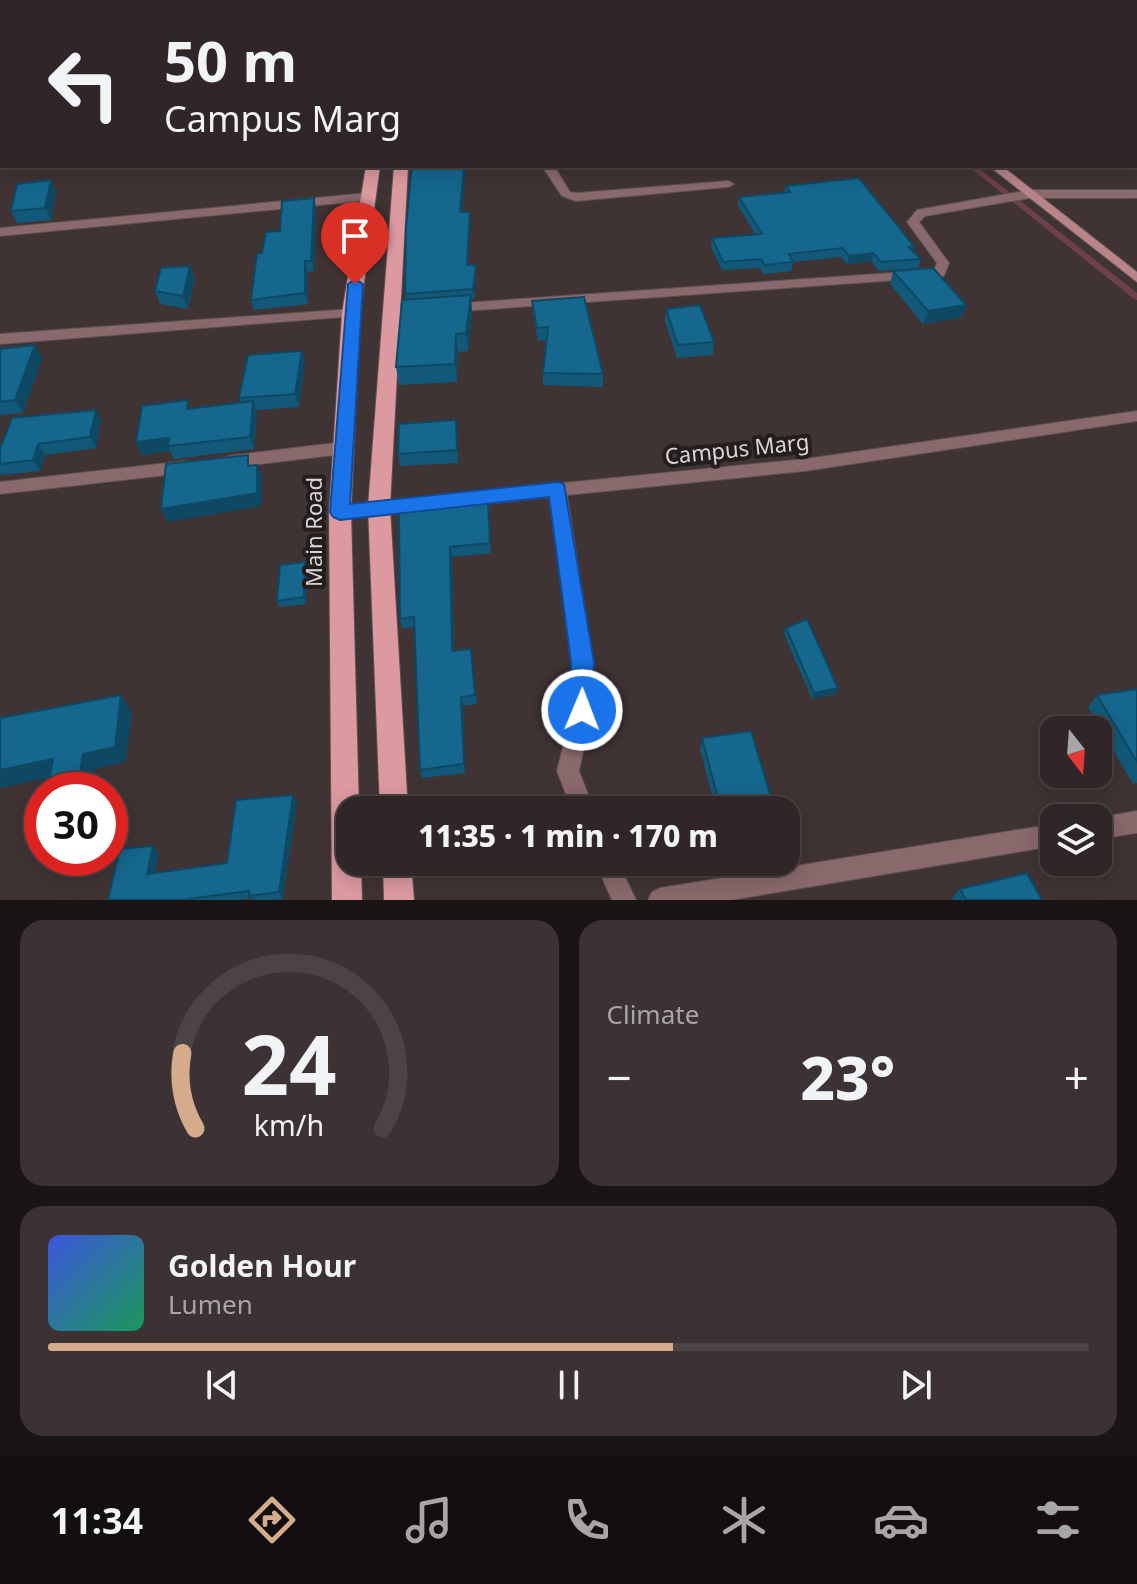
<!DOCTYPE html>
<meta charset="utf-8">
<style>
:root{--surface:#302627;--page:#3c3233;--text:#f1f3f6;--muted:#a8a5a7;--line:#4b4344;--accent:#d6ab8b}
body{margin:0;font-family:"Noto Sans",sans-serif;background:var(--page);color:var(--text);height:100vh;display:flex;flex-direction:column;font-size:30px;white-space:nowrap}
*{box-sizing:border-box;margin:0}
p{font-size:26px;color:var(--muted)}
.icon{flex:none;width:44px;height:44px;fill:none;stroke:currentColor;stroke-width:2;stroke-linecap:round;stroke-linejoin:round}
.map{position:relative;height:900px;overflow:hidden}
.drawer{display:flex;flex-direction:column;gap:20px;padding:20px;background:#1a1515;flex:1}
.drawer>*{flex:none}
.banner{position:absolute;left:0px;top:0px;width:1138px;height:168px;box-shadow:0 4px 20px #0003,0 0 0 2px var(--line);background:#302627;color:var(--text);overflow:hidden}
.needle{width:52px;rotate:163deg}
.fabs{position:absolute;left:1040px;top:716px;display:grid;gap:16px}
.fabs a{display:grid;place-items:center;width:72px;height:72px;border-radius:16px;background:var(--surface);box-shadow:0 4px 20px #0003,0 0 0 2px var(--line);font-size:40px}
.speed{position:absolute;left:24px;top:772px;display:flex;gap:16px;font-size:40px;font-weight:700;text-align:center}
.speed>*{display:grid;place-content:center;width:104px;height:104px;border-radius:50%;background:var(--surface);box-shadow:0 4px 20px #0003,0 0 0 2px var(--line);line-height:1}
.speed .limit{border:12px solid #d22;background:#fff;color:#111}
.pin{position:absolute;display:grid;place-items:center;width:68px;height:68px;color:#fff;margin:-82px -34px;border-radius:50% 50% 50% 0;rotate:-45deg;box-shadow:0 0 8px #0007}
.pin .icon{rotate:45deg}
.me{position:absolute;width:88px;margin:-44px;rotate:1deg;stroke-linejoin:round;filter:drop-shadow(0 0 6px #0008)}
.turn{display:flex;align-items:center;gap:28px;height:168px;padding:0 32px;font-size:36px}
.turn .icon{width:104px;height:104px;stroke-width:2.5}
.turn b{display:block;font-size:56px;line-height:68px}
.big{font-size:60px;font-weight:800;line-height:1.1}
.drawer .card{flex:1;display:flex;flex-direction:column;justify-content:center;gap:12px;min-width:0;padding:0 28px;border-radius:24px;background:var(--page)}
.drawer .dial{align-items:center;gap:0}
.dial svg{height:208px;overflow:visible;fill:none;stroke:var(--line);stroke-width:7;stroke-linecap:round;text-anchor:middle}
.dial text{fill:var(--text);stroke:none}
.song{display:flex;align-items:center;gap:24px}
.cover{width:96px;height:96px;border-radius:12px;background:linear-gradient(135deg,hsl(230 70% 55%),hsl(150 70% 35%))}
.played{height:8px;border-radius:4px;background:linear-gradient(90deg,var(--accent) 60%,var(--line) 60%)}
.keys{display:flex;justify-content:space-around;direction:ltr}
.heat{display:flex;justify-content:space-between;align-items:center;font-size:44px;direction:ltr}
.drawer .tiles{flex:1;display:grid;gap:20px;grid-template-columns:1fr 1fr}
.card:last-child{grid-column:span 2}
.trip{position:absolute;left:336px;top:796px;width:464px;height:80px;border-radius:24px;background:var(--surface);box-shadow:0 4px 20px #0003,0 0 0 2px var(--line);font-weight:800;line-height:80px;text-align:center}
.tabs{display:flex;height:128px;justify-content:space-around;align-items:center;background:#130f10;color:var(--muted)}
.tabs .icon{width:56px;height:56px}
.tabs .selected{color:var(--accent)}
.tabs b{font-size:36px;color:var(--text)}
.map>svg:first-child{display:block}
.lines{fill:none;stroke-linecap:round;stroke-linejoin:round}
.stream{fill:#6d404b;fill-rule:evenodd}
.street-casing{stroke:#5c5051;stroke-width:2}
.secondary-casing{stroke:#5c5051;stroke-width:2}
.primary-casing{stroke:#5c5051;stroke-width:2}
.street{fill:#8a696c;fill-rule:evenodd}
.secondary{fill:#b8848a;fill-rule:evenodd}
.primary{fill:#dc99a0;fill-rule:evenodd}
.wall{fill:#125979}
.shaded-wall{fill:#0f4863}
.building{fill:#15678d;stroke:#0f4863;stroke-width:2}
.route{fill:#1a73e8;stroke:#114b97;stroke-width:2}
.labels{text-anchor:middle;stroke-width:8;stroke-linejoin:round;paint-order:stroke}
.street-label{font-size:22px;fill:#ddd4d5;stroke:#231d1d}
</style>
<div class="map">
<svg width="1137" height="900" viewBox="0 0 1137 900">
<rect width="100%" height="100%" fill="#403334"/>
<g class="lines">
<path class="stream" d="M772 0H778L780 2H774Z
M968 166H976L1137 293V300L1134 299Z"/>
<g class="street-casing">
<path id="street" d="M526 0H534L535 2H527Z
M753 0H762L763 2H754Z
M983 0H993L994 2H984Z
M1136 43H1137V49H1136Z
M0 51H2V57H0Z
M1136 83H1137V89H1136Z
M0 95H2V101H0Z
M0 140H2V146H0Z
M542 166H554L570 192 577 193 728 181 734 184 728 187 576 201 562 196Z
M1030 190H1137V198H1030L925 216 919 222 949 263 944 276 939 277 449 312 442 308 449 304 934 270 937 263 907 222 917 210Z
M368 193 374 197 372 200 0 236V228Z
M351 309 358 313 356 316 0 344V334Z
M1137 411V421L805 471 567 495 593 662 592 710 579 771 594 810H572L557 771 572 710 573 662 551 497 340 519 334 517 331 512 334 507 340 505 805 459Z
M343 442 351 448 343 454 228 468 220 462 228 456Z
M185 461 193 467 185 473 0 494V482Z
M1137 811V833L1098 839V818H1095Z
M1054 824V846L731 900H648L652 892 660 888Z
M595 862H618L636 900H612Z"/>
</g>
<g class="secondary-casing">
<path id="secondary" d="M782 0H791L792 2H783Z
M989 166H1002L1137 272V282Z"/>
</g>
<g class="primary-casing">
<path id="primary" d="M408 0H418V2H408Z
M366 166H380L360 313 351 512 359 810H350V862H361L362 900H332L329 512 342 313Z
M394 166H408L390 507 408 810H380L368 507Z
M383 862H411L414 900H384Z"/>
</g>
<use href="#street" class="street"/>
<use href="#secondary" class="secondary"/>
<use href="#primary" class="primary"/>
</g>
<path class="wall" d="M1039 0H1112L1115 2H1043Z
M412 166H466L462 212 470 222 468 265H476V275L474 299H471L472 313 468 351 458 352 457 382 399 385 396 367 406 300 405 294Z
M786 186 914 246 913 250 921 259 918 268 879 271 871 261 847 264 841 257 793 262 791 271 763 274 760 268 722 270 711 247 712 238 756 235 738 206 739 197 784 192Z
M56 192 51 220 17 223 11 211Z
M314 198 316 208 314 271 307 272 308 304 254 310 251 300 262 253 280 231Z
M893 271 966 305 962 317 923 324 890 284Z
M195 278 188 309 160 304 155 291Z
M532 301 603 374V387L543 385V373L547 340 538 341 533 314Z
M666 309 714 342 713 355 677 358 665 321Z
M0 349 42 358 23 413 0 415Z
M302 351 305 364 299 407 256 410 257 413 254 449 174 459 170 451 142 455 136 442 192 408 241 402 239 398Z
M96 410 101 422 96 448 45 455 40 471 2 475 0 473V449Z
M458 433V463L400 466 398 454Z
M488 501 491 553 452 557 454 651 471 649 477 704 463 706 465 773 422 778 420 770 414 627 402 628 400 619 399 511Z
M307 568 306 604 280 607 277 601Z
M786 628 836 694 812 699 784 634Z
M1137 689V783L1133 784 1088 707 1097 695Z
M702 738 775 810H716L700 749Z
M297 802 283 899 272 900H252L251 898 237 900H108L159 853 155 873 227 863Z
M960 889 1042 900H953L952 898Z"/>
<path class="shaded-wall" d="M2 21V32L0 36V24Z
M464 166H466L461 222 460 212Z
M51 180 56 192 51 220 45 208Z
M314 198 316 208 314 271 311 261Z
M873 253 871 261 847 264 849 256Z
M305 261 307 272 308 304 305 293Z
M476 265V275L474 299 473 289Z
M190 266 195 278 188 309 183 296Z
M471 295 472 313 468 351 466 333Z
M966 305 962 317 923 324 928 311Z
M456 334 458 352 457 382 455 364Z
M35 345 42 358 23 413 15 400Z
M302 351 305 364 299 407 295 394Z
M253 401 257 413 254 449 250 437Z
M96 410 101 422 96 448 90 437Z
M456 420 458 433V463L457 450Z
M169 438 168 446 170 451 142 455 136 442Z
M38 444 45 455 40 471 33 460Z
M257 465 262 477V506L167 522 161 509Z
M450 547 452 557 454 660 452 651Z
M305 562 307 568 306 604 304 597Z
M838 688 836 694 812 699 814 693Z
M121 695 132 711 126 762 95 769 92 790H77L83 754Z
M461 697 463 706 465 773 464 764Z
M53 759 66 774 0 788V770Z
M293 795 297 802 283 899 279 892Z
M153 846 159 853 153 880 147 874Z"/>
<path class="building" d="M0 0H207L206 2H2V21L0 24Z
M285 0H367V2H284Z
M425 0H468L469 2H425Z
M543 0H691L693 2H544Z
M827 0H863L865 2H829Z
M1052 0H1112L1115 2H1056Z
M412 166H464L460 212H470L467 265H476L473 289 405 294 406 227Z
M859 178 914 246 909 247 921 259 881 262 873 253 849 256 843 248 789 254 793 262 765 265 761 259 723 262 712 238 762 234 739 197 790 192 786 186Z
M51 180 45 208 11 211 17 184Z
M314 198 311 261H305V293L251 300 257 254 262 253 266 232 280 231 282 201Z
M190 266 183 296 155 291 161 268Z
M933 268 966 305 928 311 893 271Z
M471 295 466 333 456 334 455 364 396 367 402 300Z
M584 297 603 374 543 373 548 327 537 328 532 301Z
M700 305 714 342 678 345 666 309Z
M35 345 15 400 0 402V349Z
M302 351 295 394 239 398 248 355Z
M188 400 187 409 253 401 250 437 168 446 169 438 136 442 142 406Z
M96 410 90 437 38 444 33 460 0 464V449L12 418Z
M456 420 457 450 398 454 399 424Z
M248 455V466L257 465V493L161 509 166 464Z
M488 501 490 543 450 547 452 651 471 649 475 695 461 697 464 764 420 770 414 617 400 619 399 511Z
M305 562 304 597 277 601 280 565Z
M807 619 838 688 814 693 786 628Z
M1137 689V762L1097 695Z
M121 695 115 747 83 754 77 790H47L53 759 0 770V718Z
M751 731 775 810H721L702 738Z
M293 795 279 892 249 896V891L181 900H108L120 849 153 846 147 874 227 863 236 800Z
M42 818V840L38 841Z
M1027 873 1042 900H966L960 889Z"/>
<path class="route" d="M355 279 363 284 350 504 558 482 564 484 594 662 593 710 590 718 582 721 573 718 570 710 571 662 549 497 340 520 333 517 330 512 348 284Z"/>
<g class="labels">
<g class="street-label">
<text transform="translate(737 449) rotate(-6)" y="8">Campus Marg</text>
<text transform="translate(314 532) rotate(-90)" y="8">Main Road</text>
</g>
</g>
</svg>
<div class="fabs">
<a><svg class="needle" viewBox="-14 -14 28 28"><path d="M0-13l5 13h-10z" fill="#e53935"/><path d="M0 13l5-13h-10z" fill="#a8a5a7"/></svg></a>
<a><svg class="icon" aria-label="layers" viewBox="0 0 24 24"><path d="M12 4l9 5-9 5-9-5zM3 14l9 5 9-5"/></svg></a>
</div>
<div class="speed"><div class="limit">30</div></div>
<div class="pin" style="left:355px;top:284px;background:#d93025"><svg class="icon" aria-label="arrive" viewBox="0 0 24 24"><path d="M6 21V4h12l-3 4 3 4H6"/></svg></div>
<svg class="me" style="left:582px;top:710px" viewBox="-20 -20 40 40"><circle r="17" fill="#1a73e8" stroke="#fff" stroke-width="3"/><path d="M0-11L8 9 0 5-8 9z" fill="#fff"/></svg>
<div class="trip">11:35 · 1 min · 170 m</div>
<div class="banner">
<div class="turn"><svg class="icon" aria-label="left" viewBox="0 0 24 24"><path d="M17 20v-9H6M10 6l-5 5 5 5"/></svg><div><b>50 m</b>Campus Marg</div></div>
</div>
</div>
<section class="drawer">
<div class="tiles">
<div class="card dial"><svg viewBox="0 0 100 80">
<path d="M14 69A42 42 0 1 1 86 69"/>
<path d="M14 69A42 42 0 0 1 9 40" stroke="#d6ab8b"/>
<text x="50" y="56" font-size="32" font-weight="700">24</text>
<text x="50" y="72" font-size="11">km/h</text>
</svg></div>
<div class="card"><p>Climate</p>
<div class="heat"><a>−</a><b class="big">23°</b><a>+</a></div>
</div>
<div class="card">
<div class="song"><i class="cover"></i><div><b>Golden Hour</b><p>Lumen</p></div></div>
<div class="played"></div>
<div class="keys"><svg class="icon" aria-label="previous" viewBox="0 0 24 24"><path d="M18 5L8 12l10 7zM5 5v14"/></svg><svg class="icon" aria-label="pause" viewBox="0 0 24 24"><path d="M8 5v14M16 5v14"/></svg><svg class="icon" aria-label="next" viewBox="0 0 24 24"><path d="M6 5l10 7-10 7zM19 5v14"/></svg></div>
</div>
</div>
</section>
<nav class="tabs">
<b>11:34</b>
<svg class="icon selected" aria-label="directions" viewBox="0 0 24 24"><path d="M12 3l9 9-9 9-9-9zM9 14v-3h6M13 9l2 2-2 2"/></svg>
<svg class="icon" aria-label="music" viewBox="0 0 24 24"><path d="M9 18V5l10-2v13"/><circle cx="6" cy="18" r="3"/><circle cx="16" cy="16" r="3"/></svg>
<svg class="icon" aria-label="phone" viewBox="0 0 24 24"><path d="M5 4h4l2 5-3 2q2 4 5 5l2-3 5 2v4C11 20 4 13 5 4z"/></svg>
<svg class="icon" aria-label="climate" viewBox="0 0 24 24"><path d="M12 3v18M4 7l16 10M4 17L20 7"/></svg>
<svg class="icon" aria-label="car" viewBox="0 0 24 24"><path d="M5 17H2v-5l4-1 3-4h7l3 4 3 1v5h-3M9 17h6M6 11h13"/><circle cx="7" cy="17" r="2"/><circle cx="17" cy="17" r="2"/></svg>
<svg class="icon" aria-label="filters" viewBox="0 0 24 24"><path d="M4 7h16M4 17h16"/><circle cx="9" cy="7" r="2"/><circle cx="15" cy="17" r="2"/></svg>
</nav>
